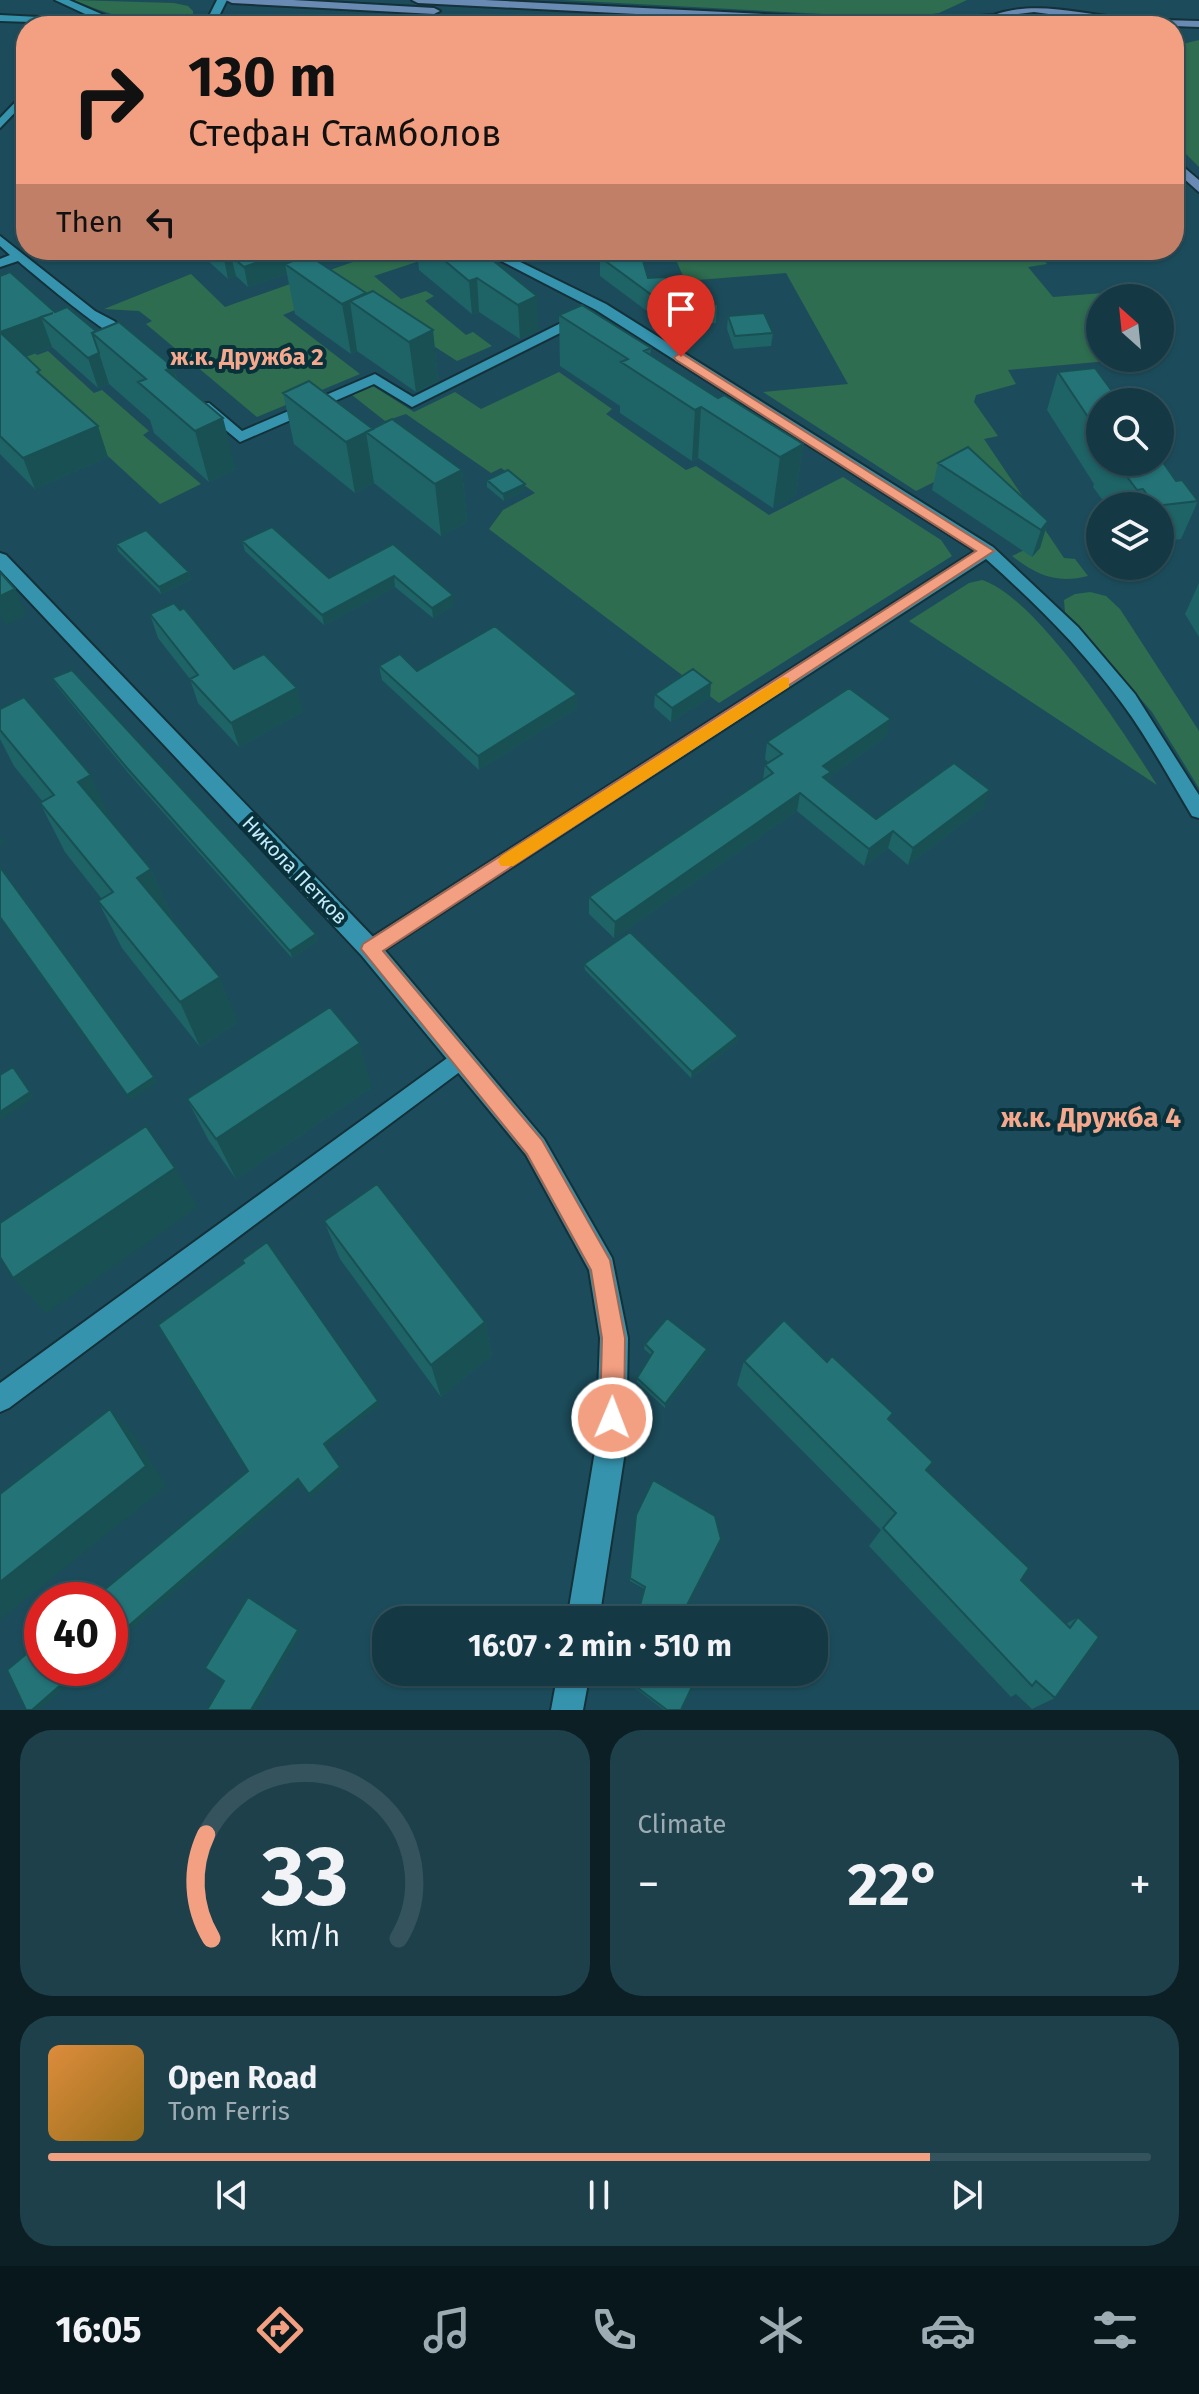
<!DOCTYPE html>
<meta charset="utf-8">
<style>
:root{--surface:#153944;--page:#1e404b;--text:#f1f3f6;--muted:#9dacb2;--line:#34535d;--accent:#f39f82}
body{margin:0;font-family:"Fira Sans",sans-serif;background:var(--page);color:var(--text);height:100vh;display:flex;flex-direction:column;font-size:30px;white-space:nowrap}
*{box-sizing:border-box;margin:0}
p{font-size:26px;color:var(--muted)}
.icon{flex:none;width:44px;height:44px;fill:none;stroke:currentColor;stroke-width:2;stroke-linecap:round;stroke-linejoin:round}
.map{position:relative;height:1710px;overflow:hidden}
.sheet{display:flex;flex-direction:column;gap:20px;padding:20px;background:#0c1f25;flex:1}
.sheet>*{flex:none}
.banner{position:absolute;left:16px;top:16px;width:1168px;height:244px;border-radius:32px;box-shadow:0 2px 6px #0004,0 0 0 2px var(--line);background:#f39f82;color:#111;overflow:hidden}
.needle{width:52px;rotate:333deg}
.fabs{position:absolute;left:1086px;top:284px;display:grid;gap:16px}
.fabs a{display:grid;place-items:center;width:88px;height:88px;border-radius:50%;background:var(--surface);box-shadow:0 2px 6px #0004,0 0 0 2px var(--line);font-size:40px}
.speed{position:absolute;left:24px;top:1582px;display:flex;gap:16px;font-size:40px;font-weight:700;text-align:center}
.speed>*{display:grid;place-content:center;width:104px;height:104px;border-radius:50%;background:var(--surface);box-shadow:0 2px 6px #0004,0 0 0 2px var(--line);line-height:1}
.speed .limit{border:12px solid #d22;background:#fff;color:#111}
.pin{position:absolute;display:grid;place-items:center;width:68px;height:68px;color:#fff;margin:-82px -34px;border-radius:50% 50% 50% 0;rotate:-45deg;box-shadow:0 0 8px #0007}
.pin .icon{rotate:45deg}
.me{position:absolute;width:88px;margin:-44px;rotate:1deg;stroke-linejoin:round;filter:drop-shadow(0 0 6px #0008)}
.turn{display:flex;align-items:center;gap:28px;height:168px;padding:0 40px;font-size:36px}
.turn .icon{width:104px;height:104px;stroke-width:2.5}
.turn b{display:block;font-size:56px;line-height:68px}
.then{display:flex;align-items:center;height:76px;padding:0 40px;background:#0003;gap:16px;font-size:30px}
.big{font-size:60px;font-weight:700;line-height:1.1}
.sheet .widget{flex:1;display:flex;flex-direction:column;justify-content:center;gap:12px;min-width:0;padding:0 28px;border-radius:32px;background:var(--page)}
.sheet .dial{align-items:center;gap:0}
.dial svg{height:208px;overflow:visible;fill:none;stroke:var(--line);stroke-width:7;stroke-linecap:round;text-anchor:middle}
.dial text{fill:var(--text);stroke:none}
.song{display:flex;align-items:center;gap:24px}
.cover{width:96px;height:96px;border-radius:12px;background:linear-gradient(135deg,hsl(30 70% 55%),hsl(40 70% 35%))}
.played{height:8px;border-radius:4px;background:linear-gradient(90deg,var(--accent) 80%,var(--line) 80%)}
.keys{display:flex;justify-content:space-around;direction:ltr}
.heat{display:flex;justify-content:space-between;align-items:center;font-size:44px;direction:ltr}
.sheet .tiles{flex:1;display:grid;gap:20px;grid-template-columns:1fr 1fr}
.widget:last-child{grid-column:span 2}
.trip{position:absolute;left:372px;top:1606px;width:456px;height:80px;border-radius:32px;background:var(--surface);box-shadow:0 2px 6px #0004,0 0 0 2px var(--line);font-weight:700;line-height:80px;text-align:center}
.menu{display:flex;height:128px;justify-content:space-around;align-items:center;background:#08171b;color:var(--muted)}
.menu .icon{width:56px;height:56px}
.menu .active{color:var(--accent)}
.menu b{font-size:36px;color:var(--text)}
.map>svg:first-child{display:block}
.green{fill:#2e6d4f}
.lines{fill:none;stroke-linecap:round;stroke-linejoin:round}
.minor-casing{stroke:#143039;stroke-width:4}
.tertiary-casing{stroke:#143039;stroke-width:4}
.secondary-casing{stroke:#143039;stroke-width:4}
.minor{fill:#3593ad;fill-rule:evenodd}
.tertiary{fill:#3593ad;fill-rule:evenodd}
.secondary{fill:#698ab3;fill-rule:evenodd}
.wall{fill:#1e6366}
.shaded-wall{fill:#185053}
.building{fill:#237377;stroke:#185053;stroke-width:2}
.route{fill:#f39f82;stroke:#9e6754;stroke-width:2}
.slow{fill:#f59e0b}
.labels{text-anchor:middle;stroke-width:8;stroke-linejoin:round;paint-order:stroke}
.street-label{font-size:20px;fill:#c3ecfa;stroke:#09313c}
.far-district-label{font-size:24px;font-weight:bold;fill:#f6a88d;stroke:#09313c}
.district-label{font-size:28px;font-weight:bold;fill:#f6a88d;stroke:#09313c}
</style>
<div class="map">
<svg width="1199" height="1710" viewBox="0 0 1199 1710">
<rect width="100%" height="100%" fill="#1c4c5b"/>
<path class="green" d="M73 0 174 3 188 6 193 11V18C163 35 103 12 73 0Z
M562 0H967L939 13 900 18Z
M1040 12 1075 18 1090 26H1000L1013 15Z
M388 17 598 24 599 26H390Z
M1199 40V167L1174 142V46Z
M358 250H453L374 276 401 299 426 291 434 296 425 301 466 335 473 332 492 346 457 361 345 289 283 315 360 374 257 417 146 324 152 321 139 311 104 309 191 274 225 307 367 257Z
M672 250H1037L1047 264 1028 267 1053 297 1103 293 1108 298H1100V358H1142L1008 370 1016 384 976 395 974 402 998 436 984 439 1064 558 1075 559 1088 576C1056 584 1037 575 1012 556L1035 545 958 470 916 491 763 392 848 384 786 273 685 281Z
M0 321 37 355 48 351 94 393 102 390 149 431 143 435 201 484 160 504 59 411Z
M559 372 612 409 606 414 686 470 696 466 769 515 843 477 941 540 952 556 719 703 489 529 503 510 535 493 501 468 491 473 406 414 385 421 352 395 373 386 414 412 455 392 481 409Z
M982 580C1037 597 1125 734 1157 785L909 621 969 583Z
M1090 592 1106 596 1120 609 1199 731V788L1152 712 1065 612 1064 600 1075 594Z"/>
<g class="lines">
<g class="minor-casing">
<path id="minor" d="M55 0H69L106 16 104 20 150 23 155 26 0 21V15L98 20Z
M217 0H227L214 26H204Z
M26 91V101L0 128V118Z
M0 236 95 311 114 321 137 340V346C120 348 36 276 18 261L0 267V259L10 255 0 246Z
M480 250H496L606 304 993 547 1078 627 1135 694 1199 795V818L1192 816C1169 778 1148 738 1121 702 1082 649 1035 603 986 559L377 955 370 958 363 955 359 949 363 943 975 551 596 310Z
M583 312 590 316 588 319 412 407 374 384 240 442 197 406 199 403H209L242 431 375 374 413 397Z
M461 1048 469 1051 472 1058 469 1065 9 1408 0 1412V1383Z"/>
</g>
<g class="tertiary-casing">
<path id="tertiary" d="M0 553 6 555 378 942 544 1139 612 1258 628 1338 626 1445 599 1620H567L596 1445 600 1338 589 1270 526 1155 362 956 0 570Z
M558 1672H590L583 1710H551Z"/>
</g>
<g class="secondary-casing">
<path id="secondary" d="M226 0H293L434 8 440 11 434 14 232 3Z
M412 0H485L901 21 994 15C1035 0 1081 14 1124 18 1149 20 1174 20 1199 21V27L1122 24 1034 12 1011 15 996 26H984L987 22 873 26 418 3Z
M1174 159 1199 180V192L1174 170Z"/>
</g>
<use href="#minor" class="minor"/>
<use href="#tertiary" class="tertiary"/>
<use href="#secondary" class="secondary"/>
</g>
<path class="wall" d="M26 200V225L24 222 17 203Z
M74 250H115L84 260Z
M196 250H296L298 259 366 294 433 330 438 381 416 392 357 351 351 354 295 314 287 274 248 287 236 276 228 279Z
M417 250H480L539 330 520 339 479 312 472 314 419 270Z
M600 257 648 278 678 286 717 304 716 323 667 326 600 276Z
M0 276 55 312 173 367 177 379 236 469 209 482 154 433 150 420 109 384 98 388 52 347 26 357 108 457 35 489 0 454Z
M559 315 651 348 650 355 718 398 803 444 796 495 773 508 698 458 692 461 620 413V406L560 366Z
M728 316 773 333 771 346 734 349 727 329Z
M1058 372 1100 402V462H1160L1176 481 1198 501 1181 539 1160 542V506H1107L1093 487 1094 484 1047 410Z
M283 393 462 470 467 522 441 536 374 483 355 493 294 444Z
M938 463 1048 521 1040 548 1032 557 932 490Z
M487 480 525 491 504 501 487 487Z
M242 541 329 578 393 544 454 605 433 618 395 587 324 625 245 551Z
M116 544 189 572 191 579 161 594 118 551Z
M1199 583V637L1185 614Z
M150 614 234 669 303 712 239 747 198 703 190 679 158 638Z
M379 666 417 671 577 694V708L479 770 382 680Z
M52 678 316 934 318 940 292 958 130 775 56 685Z
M655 694 710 697 671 722 654 707Z
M0 709 112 823 151 869 172 917 171 918 238 1022 200 1047 122 948 98 901 102 899 65 852 40 803 43 802 14 766 0 739Z
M887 736 830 776 829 782 876 819 984 807 908 865 888 848 864 866 797 811 614 938 589 914V897L763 780 765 765 769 763 765 759 767 742Z
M584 964 738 1036 737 1042 691 1078 585 970Z
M372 1087 236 1179 209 1141 187 1099Z
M324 1221 485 1322 492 1355 441 1397 340 1259Z
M645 1344 707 1349 706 1354 665 1408 637 1382V1378L651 1355 644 1349Z
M744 1361 827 1362 893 1413 889 1420 927 1471 1021 1580 1066 1624 1078 1617 1055 1698 1032 1709 1016 1694 1011 1697 869 1546 881 1530 737 1385Z
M636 1515 685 1611 630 1581Z
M623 1672 681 1710H664L622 1678Z"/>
<path class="shaded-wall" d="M54 250H71L56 255Z
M81 250H115L84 260Z
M296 250 299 269 285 264 287 274 248 287 244 267Z
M231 256 236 276 228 279 224 259Z
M477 278 479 312 472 314 469 281Z
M537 296 539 330 520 339 518 305Z
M350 301 357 351 351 354 342 304Z
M41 317 52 347 12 362 0 332Z
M433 330 438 381 416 392 409 342Z
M99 353 109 384 98 388 88 358Z
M173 367 188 418 166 370Z
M701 407 698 458 692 461 695 410Z
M223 418 236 469 209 482 195 431Z
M98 426 108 457 35 489 23 458Z
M366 432 374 483 355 493 346 442Z
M803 444 796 495 773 508 780 457Z
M462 470 467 522 441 536 435 484Z
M525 484V491L504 501 503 494Z
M1048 521 1040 548 1032 557 1041 530Z
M189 572 191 579 161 594 159 587Z
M394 576 395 587 324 625 322 615Z
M15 589 27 615 5 625 0 614V596Z
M453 595 454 605 433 618 432 608Z
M711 683 710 697 671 722 672 708Z
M297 688 303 712 239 747 231 723Z
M577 694V708L479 770 478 756Z
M891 719 887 736 830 776 828 789 820 795 823 766Z
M91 775 113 825 78 782Z
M990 790 984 807 908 865 913 848Z
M800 793 797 811 614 938 615 922Z
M893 831 888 848 864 866 869 849Z
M0 837H1L5 843 0 846Z
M151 869 172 917 158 925 137 878Z
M316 934 318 940 292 958 290 951Z
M220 977 238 1022 200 1047 180 1002Z
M738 1036 737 1042 691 1078 692 1072Z
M360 1043 372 1087 236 1179 216 1139Z
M13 1067 34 1098 0 1121V1112Z
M154 1077 157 1083 130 1100 127 1095Z
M175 1168 198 1207 46 1314 13 1278Z
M485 1322 492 1355 441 1397 431 1365Z
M707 1349 706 1354 665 1408V1404Z
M378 1401 380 1405 326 1447 324 1444Z
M110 1409 132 1432 167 1486 0 1620V1582Z
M340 1467 342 1471 311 1498 309 1494Z
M298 1479 301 1482 110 1648V1642Z
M298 1630 301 1632 256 1710H251Z
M80 1668H88L39 1710H32Z"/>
<path class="building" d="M26 200V212L17 203Z
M214 250H294L244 267 231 256 224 259Z
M432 250H480L537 296 518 305 477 278 469 281Z
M641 254 648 278 665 277 678 286 686 283 717 304 668 307 600 257Z
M308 255 366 293 342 304 285 264Z
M10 272 55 312 67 307 96 331 92 333 99 353 88 358 41 317 53 313 0 332 40 370 37 372 98 426 23 458 0 436V276Z
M373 291 433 330 409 342 350 301Z
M582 305 651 348 644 351 718 398 724 395 803 444 780 457 701 407 695 410 621 362 628 359 559 315Z
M764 313 773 333 735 336 728 316Z
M119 322 173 367 166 370 223 418 195 431 138 382 146 379 92 333Z
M1095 368 1120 402H1100V435L1058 372Z
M309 381 373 429 346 442 283 393Z
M392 419 462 470 435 484 366 432Z
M968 447 1048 521 1041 530 938 463Z
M1160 458 1176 481 1182 480 1198 501 1155 506 1143 489 1137 490 1116 462H1160Z
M508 470 525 484 503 494 487 480Z
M272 527 329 578 393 544 453 595 432 608 394 576 322 615 242 541Z
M146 530 189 572 159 587 116 544Z
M0 572 15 589 0 596Z
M174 603 180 610 184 608 234 669 264 654 297 688 231 723 190 679 198 675 150 614Z
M495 626 577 694 478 756 379 666 400 654 417 671Z
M693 669 711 683 672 708 655 694Z
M72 670 316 934 290 951 127 768 52 678Z
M849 688 891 719 823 766 831 772 823 777 876 819 954 763 990 790 913 848 893 831 869 849 800 793 615 922 589 897 773 773 765 765 782 754 767 742Z
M24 697 91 775 78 782 151 869 137 878 220 977 180 1002 98 901 113 892 40 803 54 795 0 730V709Z
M0 867 154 1077 127 1095 0 917Z
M630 932 738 1036 692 1072 584 964Z
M330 1007 360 1043 216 1139 187 1099Z
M13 1067 30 1092 0 1112V1075Z
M146 1126 175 1168 13 1278 0 1257V1223Z
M377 1184 485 1322 431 1365 324 1221Z
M267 1242 378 1401 324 1444 340 1467 309 1494 298 1479 110 1642V1600H92L248 1471 158 1325 244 1263 242 1260Z
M667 1318 707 1349 665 1404 637 1378 653 1352 645 1344Z
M784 1320 827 1362 832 1356 893 1413 888 1419 933 1462 926 1470 1029 1568 1021 1580 1070 1628 1078 1617 1099 1637 1055 1698 1036 1681 1032 1686 883 1528 896 1513 744 1361Z
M110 1409 146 1466 0 1582V1494Z
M653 1480 715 1516 721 1539 684 1611 697 1620H636L645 1587 630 1578 636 1515Z
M248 1597 298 1630 251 1710H207L224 1681 205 1668Z
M42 1641V1668H80L32 1710H26L7 1670Z
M623 1672H699L681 1710H667L622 1676Z"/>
<path class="route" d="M681 353 994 551 383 951 542 1140 610 1260 625 1338 624 1418 621 1427 612 1430 603 1427 600 1418 602 1338 591 1270 527 1154 361 949 363 944 976 551 676 360 674 357Z"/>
<path class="slow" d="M783 677 789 678V687L513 866H501L498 861 501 856Z"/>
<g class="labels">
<g class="street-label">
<text transform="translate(295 870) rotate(46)" y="7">Никола Петков</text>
</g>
<g class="far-district-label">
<text x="247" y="365">ж.к. Дружба 2</text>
</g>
<g class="district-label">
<text x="1091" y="1127">ж.к. Дружба 4</text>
</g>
</g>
</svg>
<div class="fabs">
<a><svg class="needle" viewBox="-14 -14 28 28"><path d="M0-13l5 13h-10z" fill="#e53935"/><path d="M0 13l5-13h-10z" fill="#9dacb2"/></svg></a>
<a><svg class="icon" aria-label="search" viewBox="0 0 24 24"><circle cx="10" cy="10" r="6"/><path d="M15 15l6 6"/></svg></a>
<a><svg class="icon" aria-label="layers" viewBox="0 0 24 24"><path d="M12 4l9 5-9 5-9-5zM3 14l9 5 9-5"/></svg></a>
</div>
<div class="speed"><div class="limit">40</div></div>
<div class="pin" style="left:681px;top:357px;background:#d93025"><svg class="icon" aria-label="arrive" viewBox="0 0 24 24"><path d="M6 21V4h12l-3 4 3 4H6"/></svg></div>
<svg class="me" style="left:612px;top:1418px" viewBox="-20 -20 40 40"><circle r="17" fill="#f39f82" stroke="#fff" stroke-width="3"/><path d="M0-11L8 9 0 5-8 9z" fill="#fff"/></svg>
<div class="trip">16:07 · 2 min · 510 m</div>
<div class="banner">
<div class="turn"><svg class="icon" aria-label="right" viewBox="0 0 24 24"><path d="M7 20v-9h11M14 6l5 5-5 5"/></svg><div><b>130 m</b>Стефан Стамболов</div></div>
<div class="then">Then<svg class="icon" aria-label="left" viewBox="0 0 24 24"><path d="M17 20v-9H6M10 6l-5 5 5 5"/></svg></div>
</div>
</div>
<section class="sheet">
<div class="tiles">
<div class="widget dial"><svg viewBox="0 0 100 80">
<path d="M14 69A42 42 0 1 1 86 69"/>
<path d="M14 69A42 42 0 0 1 12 29" stroke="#f39f82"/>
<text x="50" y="56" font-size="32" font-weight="700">33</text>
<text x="50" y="72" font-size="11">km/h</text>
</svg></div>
<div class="widget"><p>Climate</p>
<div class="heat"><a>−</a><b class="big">22°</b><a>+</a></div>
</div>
<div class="widget">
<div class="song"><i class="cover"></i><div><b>Open Road</b><p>Tom Ferris</p></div></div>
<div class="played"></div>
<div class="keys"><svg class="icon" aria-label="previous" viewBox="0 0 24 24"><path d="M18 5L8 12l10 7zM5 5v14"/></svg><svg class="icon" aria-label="pause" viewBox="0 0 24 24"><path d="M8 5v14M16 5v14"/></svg><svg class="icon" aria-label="next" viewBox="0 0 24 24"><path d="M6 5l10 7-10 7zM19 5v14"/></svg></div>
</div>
</div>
</section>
<nav class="menu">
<b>16:05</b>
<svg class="icon active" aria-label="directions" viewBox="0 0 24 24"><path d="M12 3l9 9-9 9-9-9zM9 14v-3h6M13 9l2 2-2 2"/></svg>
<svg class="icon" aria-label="music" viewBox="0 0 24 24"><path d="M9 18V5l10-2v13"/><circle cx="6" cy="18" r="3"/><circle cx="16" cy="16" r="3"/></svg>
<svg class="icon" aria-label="phone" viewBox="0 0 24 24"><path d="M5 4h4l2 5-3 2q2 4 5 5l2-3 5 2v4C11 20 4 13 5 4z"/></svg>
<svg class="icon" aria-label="climate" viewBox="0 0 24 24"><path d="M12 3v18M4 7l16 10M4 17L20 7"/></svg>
<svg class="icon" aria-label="car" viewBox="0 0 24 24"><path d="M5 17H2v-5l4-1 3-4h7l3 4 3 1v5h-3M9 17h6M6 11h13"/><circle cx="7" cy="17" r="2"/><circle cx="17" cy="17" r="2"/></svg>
<svg class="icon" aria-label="filters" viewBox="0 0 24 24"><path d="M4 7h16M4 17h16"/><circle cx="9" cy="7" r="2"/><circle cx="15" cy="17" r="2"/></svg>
</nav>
